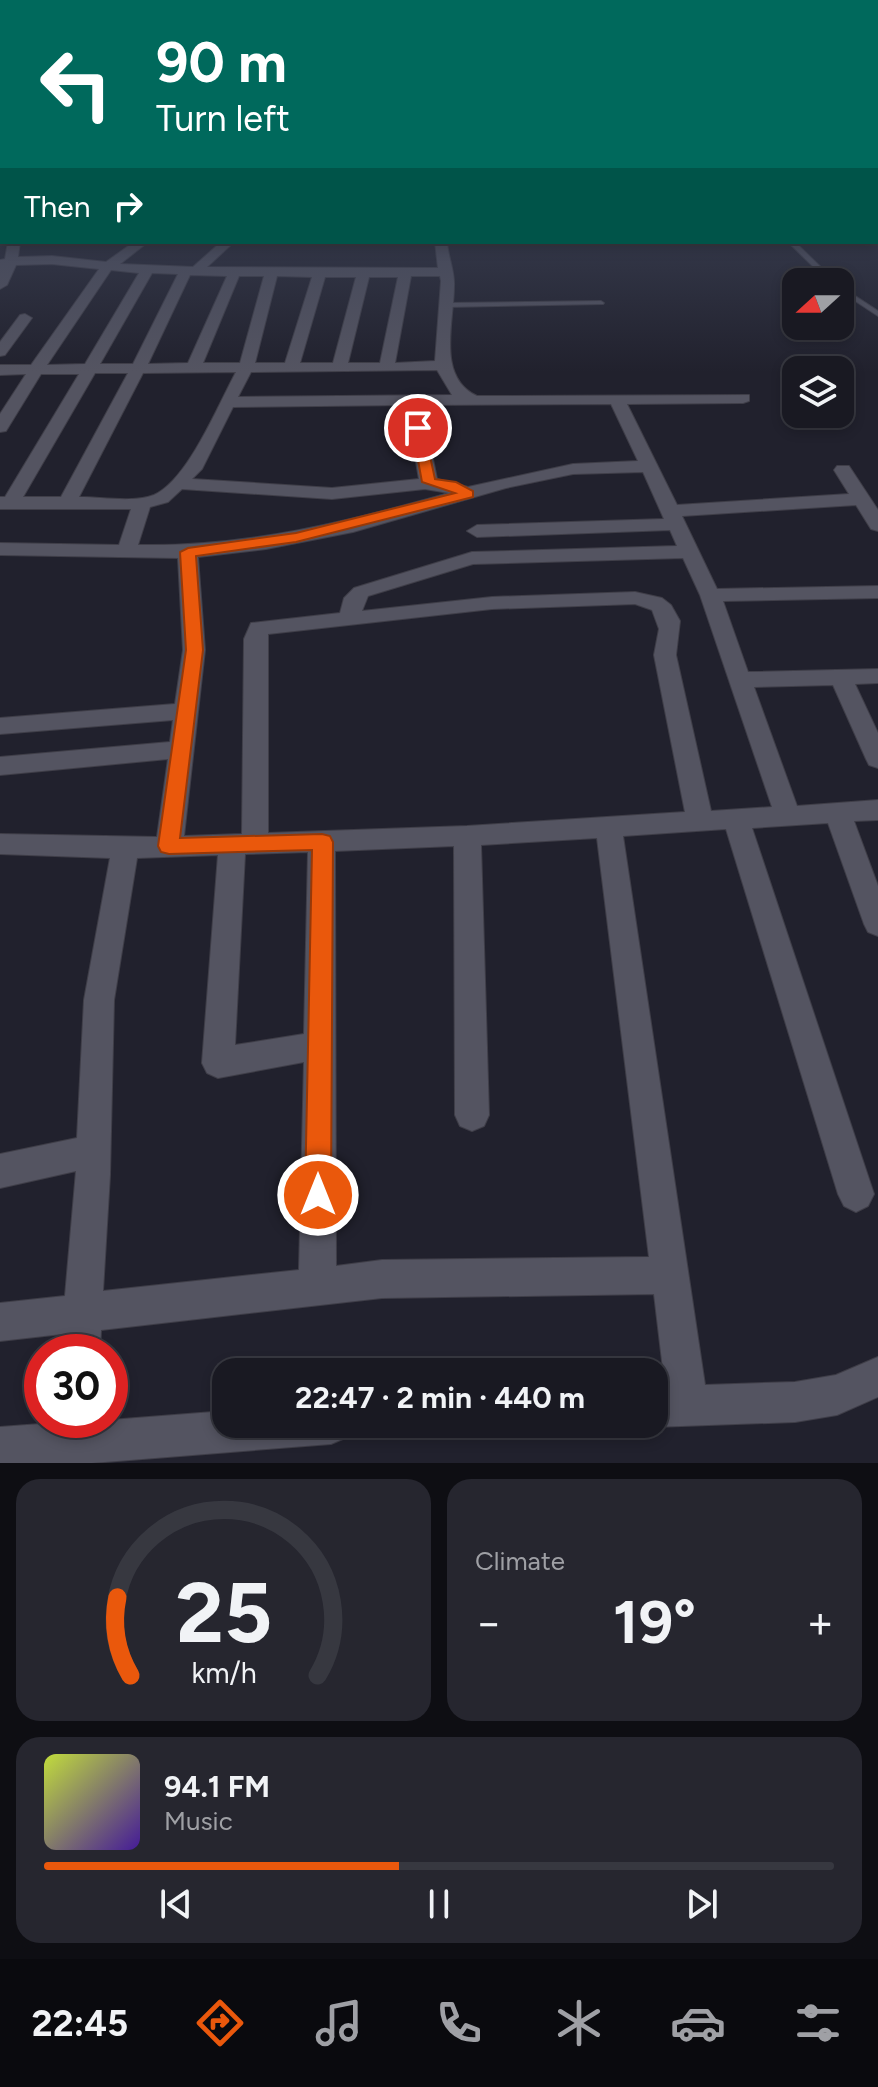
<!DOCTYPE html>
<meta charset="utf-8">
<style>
:root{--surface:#191922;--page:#26262f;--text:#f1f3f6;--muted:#9fa0a5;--line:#373840;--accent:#ea580c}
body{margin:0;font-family:Figtree,sans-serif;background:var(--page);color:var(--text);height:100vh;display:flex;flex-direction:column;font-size:30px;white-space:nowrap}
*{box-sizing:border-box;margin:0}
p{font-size:26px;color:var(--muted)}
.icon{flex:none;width:44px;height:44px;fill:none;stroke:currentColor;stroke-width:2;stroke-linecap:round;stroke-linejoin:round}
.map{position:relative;height:1463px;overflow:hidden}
.panel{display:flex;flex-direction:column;gap:16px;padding:16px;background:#0e0e13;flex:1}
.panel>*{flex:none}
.hud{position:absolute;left:0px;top:0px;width:878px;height:244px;box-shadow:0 4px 12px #0003,0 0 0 2px var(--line);background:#00695c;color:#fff;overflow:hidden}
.needle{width:52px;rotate:249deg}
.fabs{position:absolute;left:782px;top:268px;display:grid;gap:16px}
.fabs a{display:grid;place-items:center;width:72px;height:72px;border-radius:16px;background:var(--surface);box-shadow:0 4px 12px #0003,0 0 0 2px var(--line);font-size:40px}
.speed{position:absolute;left:24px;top:1334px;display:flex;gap:16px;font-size:40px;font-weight:700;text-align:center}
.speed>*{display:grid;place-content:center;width:104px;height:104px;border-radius:50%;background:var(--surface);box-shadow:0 4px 12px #0003,0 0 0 2px var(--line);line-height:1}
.speed .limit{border:12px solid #d22;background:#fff;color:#111}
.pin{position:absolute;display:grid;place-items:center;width:68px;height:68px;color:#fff;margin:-34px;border:4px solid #fff;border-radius:50%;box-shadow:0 2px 8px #0007}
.me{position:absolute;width:88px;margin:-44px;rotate:0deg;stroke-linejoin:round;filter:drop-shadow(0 0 6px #0008)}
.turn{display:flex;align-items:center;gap:28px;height:168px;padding:0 24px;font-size:36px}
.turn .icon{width:104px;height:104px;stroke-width:2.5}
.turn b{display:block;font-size:56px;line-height:68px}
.then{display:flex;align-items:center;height:76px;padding:0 24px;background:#0003;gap:16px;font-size:30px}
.big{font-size:60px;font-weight:700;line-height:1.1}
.panel .tile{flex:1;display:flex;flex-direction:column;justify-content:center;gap:12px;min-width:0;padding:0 28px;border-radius:24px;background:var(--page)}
.panel .dial{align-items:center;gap:0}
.dial svg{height:208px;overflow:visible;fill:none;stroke:var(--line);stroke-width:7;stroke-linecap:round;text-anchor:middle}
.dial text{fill:var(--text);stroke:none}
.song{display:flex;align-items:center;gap:24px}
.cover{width:96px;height:96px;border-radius:12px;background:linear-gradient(135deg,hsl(70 70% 55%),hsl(260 70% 35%))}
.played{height:8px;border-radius:4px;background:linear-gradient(90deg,var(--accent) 45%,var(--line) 45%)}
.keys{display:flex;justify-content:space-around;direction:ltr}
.heat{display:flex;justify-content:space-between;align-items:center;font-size:44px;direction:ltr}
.panel .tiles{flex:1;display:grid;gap:16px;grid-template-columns:1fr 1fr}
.tile:last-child{grid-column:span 2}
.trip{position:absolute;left:212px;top:1358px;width:456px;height:80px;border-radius:24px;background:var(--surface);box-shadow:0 4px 12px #0003,0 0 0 2px var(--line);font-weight:700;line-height:80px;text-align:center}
.dock{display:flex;height:128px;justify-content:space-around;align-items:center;background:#0a0a0e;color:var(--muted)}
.dock .icon{width:56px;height:56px}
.dock .selected{color:var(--accent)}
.dock b{font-size:36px;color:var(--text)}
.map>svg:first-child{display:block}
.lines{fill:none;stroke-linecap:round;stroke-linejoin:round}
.lane-casing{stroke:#3f3e48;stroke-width:2}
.street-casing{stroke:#3f3e48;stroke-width:2}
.lane{fill:#545461;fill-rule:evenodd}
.street{fill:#545461;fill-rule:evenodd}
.route{fill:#ea580c;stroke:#983908;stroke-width:2}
</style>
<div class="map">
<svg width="878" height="1463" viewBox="0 0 878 1463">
<rect width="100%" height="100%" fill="#21212d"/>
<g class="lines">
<g class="lane-casing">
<path id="lane" d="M788 242H795L836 282H829Z
M840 286 878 311V316L840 291Z
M601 301 604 303 603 304 447 307 444 305 447 303Z"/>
</g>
<g class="street-casing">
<path id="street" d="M0 172H2V178H0Z
M0 199H2V205H0Z
M8 242H20L18 257 52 256 106 262 134 242H148L120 264 193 267 221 242H234L207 267 438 268 435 242H447C448 257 455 272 454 286 454 322 436 377 477 396L749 395V401L743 403 627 404 677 505 849 494 834 470 837 466H849L878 510V531L871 529 856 505 682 516 717 589 878 586V598L723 601 748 672 878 669V683L855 684 878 733V768L869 765 866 759 833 685 754 687 797 806 878 800V820L854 821 878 886V936L868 932 864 924 828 823 752 828 874 1194 868 1206 856 1212 844 1206 838 1194 726 829 623 836 705 1385 795 1382 836 1375 878 1357V1397L837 1415 795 1422 654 1427 646 1424H654V1387L665 1386 654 1294 382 1298 101 1330 100 1352H60L62 1334 0 1341V1303L65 1296 76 1171 0 1188V1154L77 1138 84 1000 110 858 0 854V834L157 837 168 759 0 775V757L170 742 173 720 0 734V718L175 704 183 650 178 558 0 555V543L119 545 131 509H0V497H5L79 374H41L6 431 0 432V414L26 374 0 375V365H31L99 269 52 264 16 265 7 285 0 289V260L5 259ZM111 270 139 273 85 364 47 365ZM152 273 178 274 133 364H100ZM190 275 227 276 188 363 148 364ZM239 276H264L240 363H203ZM277 276 312 277 285 363H255ZM411 276H440L441 281 435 361 395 363ZM325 277H356L333 363H300ZM369 277H398L380 363H348ZM437 370 452 395 238 397 251 372ZM236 372C218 405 188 480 154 495 133 503 101 497 79 497L143 373ZM95 373H128L61 497H23ZM611 404 638 461 573 464 468 487 437 479 422 405ZM406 405 419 479 332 488 192 479 202 469 233 407ZM643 472 664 519 477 525 467 531 477 537 670 530 677 546 472 552 354 588 344 598 340 613 251 623 244 639 242 834 184 836 205 650 198 557 266 549 353 532 506 488 573 474ZM182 489 332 499 425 489 449 493C347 522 246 547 138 545L150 507 168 502ZM683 558 700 595 772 807 711 811 676 655 680 621 671 605 662 598 635 592 492 597 362 611 368 596 473 564ZM635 604 652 610 659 629 654 655 685 812 467 826 268 833V634L492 609ZM597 838 649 1257 382 1260 336 1266 335 851 454 846 455 1115 460 1126 472 1131 484 1126 489 1115 481 845ZM308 852 304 1034 235 1045 245 854ZM218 855 202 1063 207 1073 218 1078 304 1062 299 1270 103 1291 110 1175 114 1000 137 858Z
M25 314 32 318 5 355 0 356V342L20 315Z
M226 1411V1424H351L345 1438 331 1444 92 1463H0V1427L54 1423 55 1420H110Z"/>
</g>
<use href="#lane" class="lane"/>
<use href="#street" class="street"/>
</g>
<linearGradient id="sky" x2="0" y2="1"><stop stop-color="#121219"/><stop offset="0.45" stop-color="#3d4357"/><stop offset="1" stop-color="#3d4357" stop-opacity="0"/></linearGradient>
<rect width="878" height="372" fill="url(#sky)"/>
<path class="route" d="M418 424 424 428 435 479 456 482 473 491V497L296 542 196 556 203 650 180 838 322 834 330 836 333 842 331 1195 327 1205 318 1209 309 1205 305 1195 312 850 169 854 161 852 158 846 186 650 180 552 188 548 296 533 455 493 422 482 412 428Z"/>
</svg>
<div class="fabs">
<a><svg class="needle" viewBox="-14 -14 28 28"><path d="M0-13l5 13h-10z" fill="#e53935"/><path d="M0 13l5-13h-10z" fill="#9fa0a5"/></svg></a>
<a><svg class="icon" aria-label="layers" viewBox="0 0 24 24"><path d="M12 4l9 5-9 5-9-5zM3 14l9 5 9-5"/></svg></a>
</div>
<div class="speed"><div class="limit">30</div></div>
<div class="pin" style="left:418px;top:428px;background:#d93025"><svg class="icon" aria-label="arrive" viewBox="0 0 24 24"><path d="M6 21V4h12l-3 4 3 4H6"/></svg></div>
<svg class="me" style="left:318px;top:1195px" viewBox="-20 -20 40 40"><circle r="17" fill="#ea580c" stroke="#fff" stroke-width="3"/><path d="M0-11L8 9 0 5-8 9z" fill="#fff"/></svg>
<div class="trip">22:47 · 2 min · 440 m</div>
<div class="hud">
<div class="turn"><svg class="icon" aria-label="left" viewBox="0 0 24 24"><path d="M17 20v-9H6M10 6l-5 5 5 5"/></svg><div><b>90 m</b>Turn left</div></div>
<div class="then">Then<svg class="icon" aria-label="right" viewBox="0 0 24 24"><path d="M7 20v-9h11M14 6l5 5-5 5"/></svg></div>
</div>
</div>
<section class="panel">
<div class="tiles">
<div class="tile dial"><svg viewBox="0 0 100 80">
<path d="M14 69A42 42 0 1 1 86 69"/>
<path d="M14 69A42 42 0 0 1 9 39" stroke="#ea580c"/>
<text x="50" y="56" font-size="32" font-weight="700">25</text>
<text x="50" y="72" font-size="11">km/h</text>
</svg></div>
<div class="tile"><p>Climate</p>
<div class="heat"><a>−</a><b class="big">19°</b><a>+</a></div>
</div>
<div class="tile">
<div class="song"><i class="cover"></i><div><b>94.1 FM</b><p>Music</p></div></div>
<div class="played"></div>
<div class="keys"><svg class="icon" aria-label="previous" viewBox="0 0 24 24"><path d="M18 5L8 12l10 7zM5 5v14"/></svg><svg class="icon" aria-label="pause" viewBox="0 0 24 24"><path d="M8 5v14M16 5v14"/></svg><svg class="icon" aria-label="next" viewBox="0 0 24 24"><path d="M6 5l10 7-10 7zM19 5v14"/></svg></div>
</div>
</div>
</section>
<nav class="dock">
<b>22:45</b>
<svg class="icon selected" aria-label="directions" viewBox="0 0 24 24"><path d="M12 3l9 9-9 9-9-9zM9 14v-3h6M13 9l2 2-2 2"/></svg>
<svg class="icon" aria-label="music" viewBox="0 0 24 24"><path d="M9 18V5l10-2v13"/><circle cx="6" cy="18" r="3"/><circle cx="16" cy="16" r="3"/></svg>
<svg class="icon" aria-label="phone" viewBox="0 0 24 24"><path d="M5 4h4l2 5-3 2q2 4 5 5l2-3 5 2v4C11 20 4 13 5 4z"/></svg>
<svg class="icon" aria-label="climate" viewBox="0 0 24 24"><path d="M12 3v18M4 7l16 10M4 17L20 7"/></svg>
<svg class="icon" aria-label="car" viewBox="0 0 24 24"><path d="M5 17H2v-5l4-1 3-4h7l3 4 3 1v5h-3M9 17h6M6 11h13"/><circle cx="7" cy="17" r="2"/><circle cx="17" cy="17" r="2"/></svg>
<svg class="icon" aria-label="filters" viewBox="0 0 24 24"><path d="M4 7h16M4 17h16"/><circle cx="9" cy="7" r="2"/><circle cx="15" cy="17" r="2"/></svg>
</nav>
